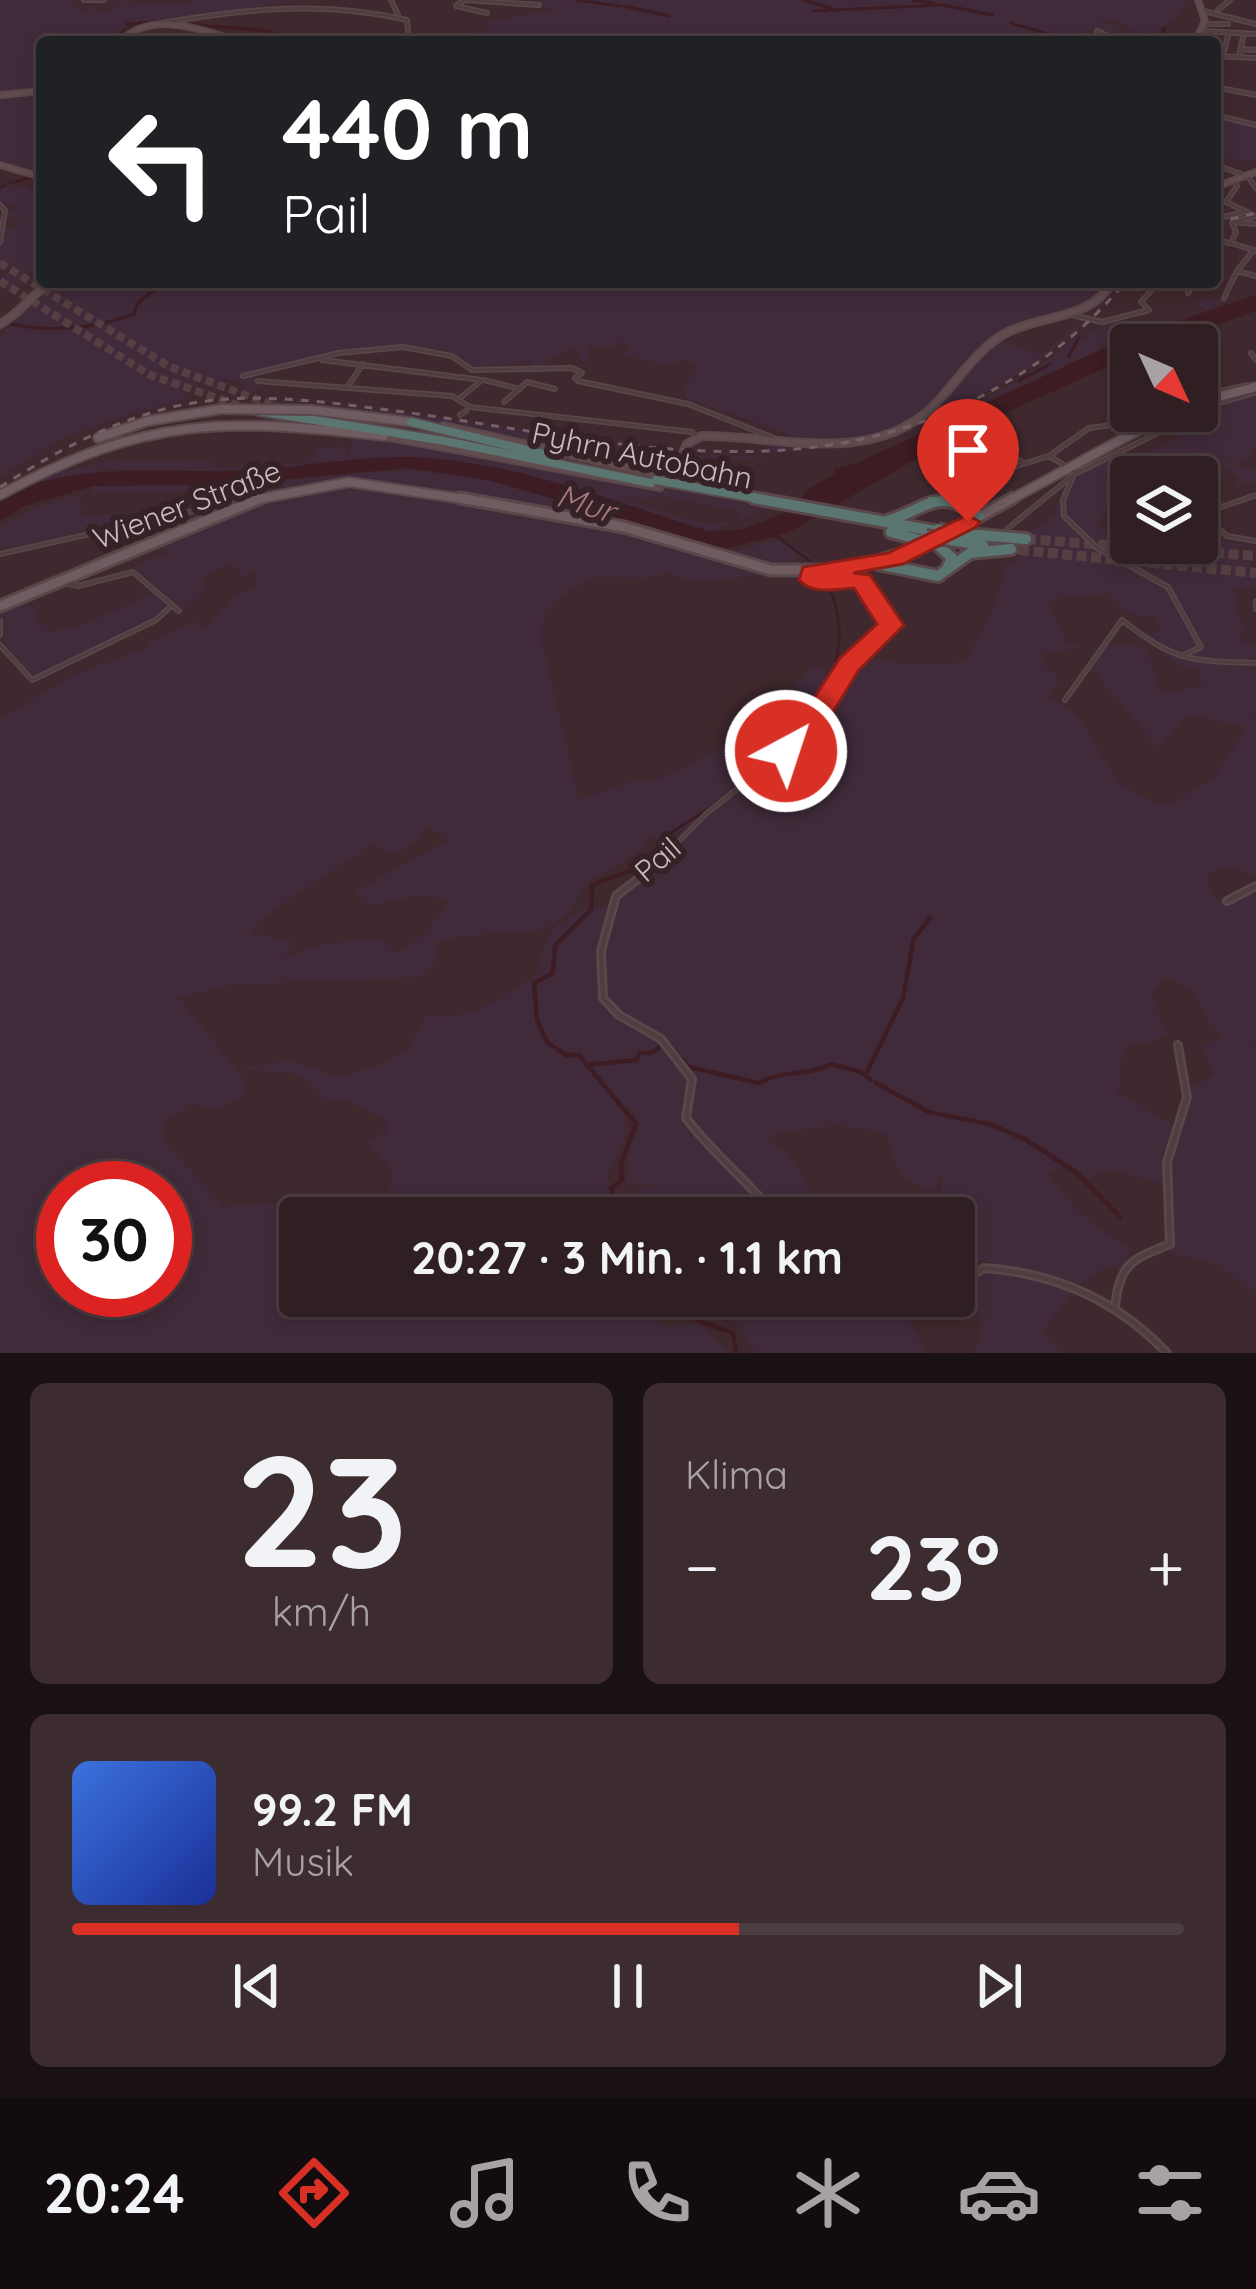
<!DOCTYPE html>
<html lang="de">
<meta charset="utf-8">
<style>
:root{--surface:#301f22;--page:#3c2c2f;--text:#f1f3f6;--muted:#a8a2a5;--line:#4b3d40;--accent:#d93025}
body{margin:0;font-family:Quicksand,sans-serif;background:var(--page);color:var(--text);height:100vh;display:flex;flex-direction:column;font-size:45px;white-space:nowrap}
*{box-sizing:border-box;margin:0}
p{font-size:39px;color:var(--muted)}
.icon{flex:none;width:66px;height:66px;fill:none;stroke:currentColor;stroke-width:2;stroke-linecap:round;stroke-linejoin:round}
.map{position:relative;height:1353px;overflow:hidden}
.panel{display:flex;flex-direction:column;gap:30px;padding:30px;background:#1a1113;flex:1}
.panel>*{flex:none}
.hud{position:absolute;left:36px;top:36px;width:1185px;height:252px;border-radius:12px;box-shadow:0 6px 18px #0003,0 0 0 3px var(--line);background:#202124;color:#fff;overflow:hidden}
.needle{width:78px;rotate:134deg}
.tools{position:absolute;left:1110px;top:324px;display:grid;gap:24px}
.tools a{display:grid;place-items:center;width:108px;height:108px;border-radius:12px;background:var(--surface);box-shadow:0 6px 18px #0003,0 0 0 3px var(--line);font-size:60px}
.speed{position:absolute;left:36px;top:1161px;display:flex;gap:24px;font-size:60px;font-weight:700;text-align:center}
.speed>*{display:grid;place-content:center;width:156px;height:156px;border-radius:50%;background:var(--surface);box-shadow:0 6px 18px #0003,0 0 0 3px var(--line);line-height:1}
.speed .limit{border:18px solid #d22;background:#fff;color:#111}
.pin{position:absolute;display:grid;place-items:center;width:102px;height:102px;color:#fff;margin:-123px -51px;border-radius:50% 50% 50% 0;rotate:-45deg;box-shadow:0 0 12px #0007}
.pin .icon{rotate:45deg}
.me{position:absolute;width:132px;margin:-66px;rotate:40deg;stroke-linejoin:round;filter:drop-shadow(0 0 9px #0008)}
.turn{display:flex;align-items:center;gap:42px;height:252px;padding:0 48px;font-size:54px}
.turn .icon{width:156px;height:156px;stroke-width:2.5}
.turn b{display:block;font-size:84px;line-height:102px}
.big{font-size:90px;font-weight:800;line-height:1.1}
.panel .card{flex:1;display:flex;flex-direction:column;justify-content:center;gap:18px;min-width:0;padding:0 42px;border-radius:18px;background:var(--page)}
.panel .dial{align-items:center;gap:0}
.dial b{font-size:156px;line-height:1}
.song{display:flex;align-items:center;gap:36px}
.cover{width:144px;height:144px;border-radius:18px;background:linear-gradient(135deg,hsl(220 70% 55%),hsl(230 70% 35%))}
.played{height:12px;border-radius:6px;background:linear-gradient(90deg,var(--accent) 60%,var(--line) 60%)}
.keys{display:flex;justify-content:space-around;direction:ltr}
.heat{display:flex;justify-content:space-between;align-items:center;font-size:66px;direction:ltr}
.panel .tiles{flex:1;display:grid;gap:30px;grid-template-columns:1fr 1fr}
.card:last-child{grid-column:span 2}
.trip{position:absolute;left:279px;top:1197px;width:696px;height:120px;border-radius:12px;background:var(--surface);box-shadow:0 6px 18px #0003,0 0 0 3px var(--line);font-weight:800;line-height:120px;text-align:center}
.menu{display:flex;height:192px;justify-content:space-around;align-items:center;background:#130c0e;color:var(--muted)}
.menu .icon{width:84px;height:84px}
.menu .active{color:var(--accent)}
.menu b{font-size:54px;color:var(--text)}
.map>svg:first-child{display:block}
.green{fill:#412b3a;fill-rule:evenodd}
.water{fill:#3d1c23}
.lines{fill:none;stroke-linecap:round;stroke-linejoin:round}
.stream-far1{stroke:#3d1c23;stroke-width:3}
.stream{stroke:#3d1c23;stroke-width:4.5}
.highway-tunnel-far1{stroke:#553f43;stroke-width:8;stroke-dasharray:8 4.5;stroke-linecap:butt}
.highway-tunnel{stroke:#553f43;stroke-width:10;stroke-dasharray:10 4.5;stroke-linecap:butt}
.street-far1-casing{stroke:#59474a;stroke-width:6}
.street-casing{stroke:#59474a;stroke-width:10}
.secondary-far1-casing{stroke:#59474a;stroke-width:8}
.secondary-casing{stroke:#59474a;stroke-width:10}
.primary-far1-casing{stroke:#59474a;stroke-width:12}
.primary-casing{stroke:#59474a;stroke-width:15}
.highway-far1-casing{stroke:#5a474c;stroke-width:12}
.highway-casing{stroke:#5a474c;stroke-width:16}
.street-far1{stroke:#503d41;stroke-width:3}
.street{stroke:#503d41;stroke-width:4.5}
.secondary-far1{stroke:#624b4f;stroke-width:4.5}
.secondary{stroke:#624b4f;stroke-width:6}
.primary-far1{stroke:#6f5b60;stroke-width:8}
.primary{stroke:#6f5b60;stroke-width:9}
.highway-far1{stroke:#5b7570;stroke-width:8}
.highway{stroke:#5b7570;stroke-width:10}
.rail{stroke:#765f64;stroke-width:3;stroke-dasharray:8 8;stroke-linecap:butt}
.primary-bridge-casing{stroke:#59474a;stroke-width:12;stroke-linecap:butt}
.highway-bridge-far1-casing{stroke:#5a474c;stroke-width:12;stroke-linecap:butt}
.highway-bridge-casing{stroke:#5a474c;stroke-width:16;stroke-linecap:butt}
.primary-bridge{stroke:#6f5b60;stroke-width:8}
.highway-bridge-far1{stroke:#5b7570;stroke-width:8}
.highway-bridge{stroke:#5b7570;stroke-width:10}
.route{fill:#d93025;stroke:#8d1f18;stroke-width:3}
.labels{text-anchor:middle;stroke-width:12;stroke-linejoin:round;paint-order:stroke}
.street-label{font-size:30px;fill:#cababd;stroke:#352126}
.water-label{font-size:33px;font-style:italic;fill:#a57681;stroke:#352126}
</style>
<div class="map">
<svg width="1256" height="1353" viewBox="0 0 1256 1353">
<rect width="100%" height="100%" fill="#40292e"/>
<path class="green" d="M0 0H77L71 5 82 13 92 6 107 14 118 7 100 0 189 4 196 0H295L181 20 138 22 140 26 115 29 120 34 119 42H42V176L0 164Z
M543 0H1179L1191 5 1179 8 1185 12 1153 34 1128 30 1122 40 1119 34 1129 25 1094 17 1122 29 1112 34 1095 29 1083 33 1095 36 1090 42 1061 37 1063 42H516L513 38 519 34H455L492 30 484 22 554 10 540 3Z
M1215 116 1256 125V160L1215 158Z
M0 182 35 190 42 196V264L11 290 0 288 1 277 18 267 0 263V229L16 228 18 217 7 218V213L17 210 14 204H0Z
M53 282H1109V283C1092 317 1033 313 1002 331 974 347 958 373 939 397 911 431 871 437 831 444L846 446 768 454 765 443C735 442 710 432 687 452L694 441 707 437 828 445 792 440 786 433 686 398 685 386 698 367 684 359 668 365 623 356 630 348 619 341 613 347H587L589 362 583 363 574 348 545 361 544 366H553L551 374 509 372 530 366V360L473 369C442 323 299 361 252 373L258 383 251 395 226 391 240 390 246 382 224 379 223 387 215 391 205 383 180 390 188 396 184 400 138 411 59 440 0 477V338L7 331H0V326L29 309Z
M1114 282H1121C1064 357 972 406 883 437L933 407 997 339 1040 355 1093 314Z
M1216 299 1227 302 1124 339 944 420 941 419C858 455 776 463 687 457 718 453 755 459 789 456 882 448 1011 401 1078 334L1085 341 1089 338 1083 335 1110 322 1129 332 1097 350 1205 308 1191 303Z
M1256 393 1255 449 1244 463 1234 464 1256 471V486L1248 481 1232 487 1241 478 1216 462 1197 478 1131 477V507L1106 510 1098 521 1107 536C1128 536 1132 549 1150 554 1167 558 1180 543 1197 543V539L1250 544 1237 547V554L1256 569V587L1234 590 1240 621 1248 626 1236 640 1256 644V660L1237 664 1256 663V708L1248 721 1256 713V878L1228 866 1206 874 1212 897 1224 903 1256 887V1042L1239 1032 1256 1045V1298L1221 1265 1164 1251 1172 1248 1170 1160 1190 1106V1089L1215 1075 1202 1047 1222 1036C1198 1015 1205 992 1167 978L1150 993 1162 1011 1155 1014 1169 1032 1149 1043 1131 1044 1121 1059 1118 1094C1139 1103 1152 1115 1171 1124L1176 1135 1166 1159 1167 1184 1107 1170 1089 1180C1073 1164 1066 1161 1047 1175L1080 1213 1131 1251 1121 1271 1109 1265 1079 1285 954 1254V1218H940L946 1196 941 1194 942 1176H938L936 1189 929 1193 899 1173 888 1136C851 1120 805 1126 766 1138L788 1154 828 1218H680L634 1189 667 1184 626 1185C627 1175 627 1163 629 1153 636 1133 648 1126 629 1107 622 1119 627 1124 624 1136 620 1153 608 1166 606 1184L615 1185 611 1218H410L384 1214 394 1172 365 1143 388 1131 384 1119 340 1097 330 1103C318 1092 306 1077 290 1073 273 1069 258 1074 241 1066L293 1061 334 1077 376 1067 406 1050 427 1015C464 1024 509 995 538 973 542 957 545 937 558 926 566 919 574 918 582 908L608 906 611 911C619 886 688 837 711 808L692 826 660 840 653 836 639 852 584 884C559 957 494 921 435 943L439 959 419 977 228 985 178 997 247 1083 244 1097 214 1110 191 1103 162 1124 164 1143 225 1207 297 1201 351 1218H300V1296H601L670 1327 689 1323 705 1328 729 1353H0V719L74 675 148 647 146 644 194 621 207 628 235 595 256 588V568L239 579 240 569 226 565 204 578 207 588 184 611 134 567 167 553 159 541 178 530 167 525 165 516 205 509 206 515 189 524 255 498 234 501 233 490 92 494 93 486C145 482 197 487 250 484 318 479 382 466 450 473 542 482 626 534 716 549 769 557 766 515 824 568L816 570 800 556 780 568 630 531 772 574 696 582 667 573 647 578 596 577 559 597 543 615 542 643 579 800 640 778 646 783C721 757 759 719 814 665L824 666 825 673 835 678 826 703 855 657 914 665 964 662 993 611 1006 564 1014 562 1027 534 1056 515 1058 501 1079 474 1109 457H1144L1214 416 1210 412ZM1109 593 1129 614 1152 616 1163 630 1146 638 1178 665 1200 671 1202 686 1165 693 1157 683 1147 647 1104 645 1093 670 1159 749 1187 714 1247 728 1213 779 1165 807C1151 799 1126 791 1116 779 1094 748 1087 713 1048 697L1057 687V677L1041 662 1045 652 1085 648 1066 643 1048 600ZM428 825 447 841 354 892 366 904C405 905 405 888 451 901L421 937 398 953 378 938 321 945 289 957 283 952 296 943 249 932 284 902 372 845 394 855 414 843ZM63 1188H165V1290H63Z
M253 399 403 412 563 435 554 450 574 458 457 428Z
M300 429 392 440 559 474 648 484 767 509 709 531 509 471 409 457 233 471 107 469 4 494 52 473 105 462H213L216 468 305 463 306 458 315 457 314 449 344 446 347 456 354 438ZM664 497 742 511 738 522 699 523 622 499Z
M71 496 81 498 82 517 124 511 127 522 12 548 0 545V528L30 510Z
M153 592 170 606 156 618 34 677 3 642 6 627 0 615 26 603 36 611 37 620 53 633 72 624 78 628Z
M986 1270 1075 1289 1041 1333 1064 1353H974C982 1339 983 1322 974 1308L965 1311 954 1290Z
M727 1296H897L927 1353H757L738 1326 709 1302Z"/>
<path class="water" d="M1256 295V311L1160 345H1131V356L959 434 788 533 724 549 492 481 407 468 229 485 93 486 25 506 0 521V496C77 462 153 473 234 471 292 469 350 456 408 457 511 460 612 501 709 531L740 530 799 507 805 491 834 474V469L857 463 1124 339Z"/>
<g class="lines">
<path class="stream-far1" d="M576 0 620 6
M803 0 834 9
M913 0 933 3
M943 5 993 15
M624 6 669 16
M813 11 940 5
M176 23 268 31 292 42
M1011 23 1055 36
M130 27 127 24 166 21
M283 37 328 35
M996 41H1058
M113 42 123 32
M898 42 993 41
M1161 42 1164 28
M10 183 34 177
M0 188 6 185
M6 323C50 333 91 330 134 314L137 304 163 282
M1069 356 1079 337
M1019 381 1050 364
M775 535 815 565
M736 788C751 766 775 756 794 738 836 698 857 622 820 574
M629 871 647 864 669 834 720 801"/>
<path class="stream" d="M637 868 592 885 591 910 555 945 553 973 534 983 537 1020 547 1042 566 1055H579L636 1124 621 1164 622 1180 611 1188 614 1198 638 1218
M667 1043 689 1067 759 1083C783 1069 807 1077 831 1064L861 1072 871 1080
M586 1065 636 1060 640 1053H651L662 1045
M867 1072 903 998 914 938 930 918
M876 1083 929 1112 989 1124 1025 1139 1077 1173 1120 1217
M668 1296 699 1321 733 1333 736 1353"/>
<path class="highway-tunnel-far1" d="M0 263 170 367 283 409
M0 281 150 375 246 408"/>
<path class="highway-tunnel" d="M1026 539 1256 556
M1019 550 1256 573"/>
<g class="street-far1-casing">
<path id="street-far1" d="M84 0H104
M391 0 398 15
M464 0 456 6 487 13
M466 0 539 5
M1218 10 1230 0
M1204 11 1256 24
M162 23C245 9 325 0 407 20L409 42
M1206 24H1228
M1097 31 1120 42
M1204 31 1256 34
M1056 37 1063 42
M1125 42H1135
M1150 42 1153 37
M1241 49 1256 50
M1215 56 1256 58
M1223 56 1228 36
M1239 57 1243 37
M1215 87 1256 95
M1215 115 1256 125
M1215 165 1241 174
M1247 175 1256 188
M1235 181 1237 186 1226 202 1251 214
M0 205 5 210 0 242
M1256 216 1232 222 1236 232 1231 243 1256 251
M1215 219 1244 212
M1234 222 1256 224
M1215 239 1229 243
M1253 251 1237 271 1256 276
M1188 293 1194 282
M1224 298 1236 273
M1072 315 1102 322 1149 310 1141 302 1159 282
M1251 353 1256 360
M322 360 482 380 461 397
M243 376 339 353 403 347 452 356 472 370 572 368 582 373 575 378 578 381 688 404 774 438
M484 380 520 389
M258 381 452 396 470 407 692 432 697 437
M348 386 363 364
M1197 396 1248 385
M504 402 527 382 555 389
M460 415 466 411
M959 439 930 460 963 499
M1049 456 1077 473 1216 404 1256 392
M938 471 1000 450 1024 463
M1073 476 1063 500 1064 516 1097 548 1168 587 1201 647 1182 656
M951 486 1049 456 1089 428 1134 422 1156 411
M1256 495 1201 514 1227 536 1256 541
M1007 529 1071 477
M0 554 242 500
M62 582 78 586 133 572 179 611
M1256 601V609
M0 621V635
M0 645 32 680 156 620 172 605
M1065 700 1122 620C1176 662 1190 661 1256 663
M649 871 707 813 802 737 849 664 890 629 889 615 856 577 825 583 811 580V574"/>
</g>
<g class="street-casing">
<path id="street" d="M652 868 616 896 601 951 603 998 619 1015 661 1039 692 1079 686 1118C714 1155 748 1181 778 1218
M1227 901 1256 886
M954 1287 984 1268C1057 1273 1117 1300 1167 1353
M912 1296H941
M1115 1307C1119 1263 1133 1259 1170 1244L1167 1162 1187 1097 1178 1045"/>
</g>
<g class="secondary-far1-casing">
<path id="secondary-far1" d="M119 42C154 8 201 31 242 42
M1195 42 1205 21 1198 0
M0 95 42 91
M0 165 42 177
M1215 187 1256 172"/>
</g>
<g class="secondary-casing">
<path id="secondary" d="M0 324C22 312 31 295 51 282
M443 426 640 470 663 471 679 463
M384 436 660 487
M647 471 671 481 687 444 701 436C775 435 864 465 927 412 955 387 973 351 1006 333 1042 314 1090 321 1112 282"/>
</g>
<g class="primary-far1-casing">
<path id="primary-far1" d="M1197 402 1256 387
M311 410 411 422
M98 438 148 421 221 409
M0 495C146 416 223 418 384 436
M248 501 349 482 477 501
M1008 501 1174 411"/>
</g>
<g class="primary-casing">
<path id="primary" d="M460 498 624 527 771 570H849L923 547 1013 498
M0 606 261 498"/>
</g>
<g class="highway-far1-casing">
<path id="highway-far1" d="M258 411 445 441 651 483
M411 422 544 454
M683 485 771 501
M931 501H954"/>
</g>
<g class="highway-casing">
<path id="highway" d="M754 498 935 531
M887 521C929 508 936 486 979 516
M891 532 920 540
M954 533 1026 539
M951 540 983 545
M940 547 952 558 947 569
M878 564 938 576 970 553 1011 549"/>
</g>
<use href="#street-far1" class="street-far1"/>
<use href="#street" class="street"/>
<use href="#secondary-far1" class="secondary-far1"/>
<use href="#secondary" class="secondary"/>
<use href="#primary-far1" class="primary-far1"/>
<use href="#primary" class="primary"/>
<use href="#highway-far1" class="highway-far1"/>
<use href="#highway" class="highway"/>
<path class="rail" d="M1215 223 1256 213
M0 487C62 448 125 413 199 402 261 393 326 402 389 410 574 434 763 488 943 414 1014 384 1076 342 1125 282"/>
<g class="primary-bridge-casing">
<path id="primary-bridge" d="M221 409 311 410"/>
</g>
<g class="highway-bridge-far1-casing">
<path id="highway-bridge-far1" d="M656 480 683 485"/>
</g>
<g class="highway-bridge-casing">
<path id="highway-bridge" d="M938 529 954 533
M926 536 951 540"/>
</g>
<use href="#primary-bridge" class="primary-bridge"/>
<use href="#highway-bridge-far1" class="highway-bridge-far1"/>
<use href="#highway-bridge" class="highway-bridge"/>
</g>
<path class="route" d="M968 515 980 522 976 527 903 564 853 573 870 575 904 625 859 670 817 738 796 758H776L771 751 797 724 840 658 877 624 854 588C835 589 812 595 799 580L803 567 888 553Z"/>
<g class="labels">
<g class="street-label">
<text transform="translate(642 456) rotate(12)" y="10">Pyhrn Autobahn</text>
<text transform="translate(187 505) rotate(-21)" y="10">Wiener Straße</text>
<text transform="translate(658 860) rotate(-41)" y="10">Pail</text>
</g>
<g class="water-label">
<text transform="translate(586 503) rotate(18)" y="12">Mur</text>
</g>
</g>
</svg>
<div class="tools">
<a><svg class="needle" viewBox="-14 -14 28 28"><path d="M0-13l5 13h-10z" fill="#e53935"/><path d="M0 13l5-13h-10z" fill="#a8a2a5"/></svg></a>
<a><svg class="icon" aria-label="layers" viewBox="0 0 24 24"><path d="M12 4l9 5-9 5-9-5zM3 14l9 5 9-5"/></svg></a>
</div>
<div class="speed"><div class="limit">30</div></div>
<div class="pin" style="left:968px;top:522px;background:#d93025"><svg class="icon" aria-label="arrive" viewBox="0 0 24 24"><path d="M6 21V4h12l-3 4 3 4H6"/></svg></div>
<svg class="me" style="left:786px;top:751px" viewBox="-20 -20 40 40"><circle r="17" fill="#d93025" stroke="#fff" stroke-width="3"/><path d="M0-11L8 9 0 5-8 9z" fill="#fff"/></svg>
<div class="trip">20:27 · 3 Min. · 1.1 km</div>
<div class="hud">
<div class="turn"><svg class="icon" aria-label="left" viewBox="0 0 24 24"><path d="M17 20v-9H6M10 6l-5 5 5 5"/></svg><div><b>440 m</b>Pail</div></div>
</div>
</div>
<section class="panel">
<div class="tiles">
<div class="card dial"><b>23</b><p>km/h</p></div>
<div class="card"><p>Klima</p>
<div class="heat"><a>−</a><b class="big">23°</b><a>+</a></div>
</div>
<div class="card">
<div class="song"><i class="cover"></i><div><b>99.2 FM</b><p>Musik</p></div></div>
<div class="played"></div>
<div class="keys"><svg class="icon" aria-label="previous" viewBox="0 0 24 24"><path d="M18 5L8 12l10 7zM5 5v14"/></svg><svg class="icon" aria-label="pause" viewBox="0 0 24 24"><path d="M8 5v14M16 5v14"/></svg><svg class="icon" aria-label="next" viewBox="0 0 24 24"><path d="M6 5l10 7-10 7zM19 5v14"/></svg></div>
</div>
</div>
</section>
<nav class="menu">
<b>20:24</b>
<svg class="icon active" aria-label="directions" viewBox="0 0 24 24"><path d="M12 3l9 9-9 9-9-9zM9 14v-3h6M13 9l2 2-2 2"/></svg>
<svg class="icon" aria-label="music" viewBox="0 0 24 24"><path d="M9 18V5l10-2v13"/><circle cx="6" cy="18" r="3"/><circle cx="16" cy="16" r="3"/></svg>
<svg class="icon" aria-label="phone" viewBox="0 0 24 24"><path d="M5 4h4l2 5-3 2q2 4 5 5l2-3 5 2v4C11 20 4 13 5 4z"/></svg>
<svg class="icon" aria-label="climate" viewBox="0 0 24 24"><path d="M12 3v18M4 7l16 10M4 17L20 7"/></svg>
<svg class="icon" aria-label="car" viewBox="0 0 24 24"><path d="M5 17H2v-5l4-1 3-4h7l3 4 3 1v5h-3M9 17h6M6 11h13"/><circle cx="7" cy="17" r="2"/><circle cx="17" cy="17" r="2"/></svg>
<svg class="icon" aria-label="filters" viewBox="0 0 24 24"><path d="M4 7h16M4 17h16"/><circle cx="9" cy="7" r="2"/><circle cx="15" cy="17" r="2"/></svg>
</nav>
